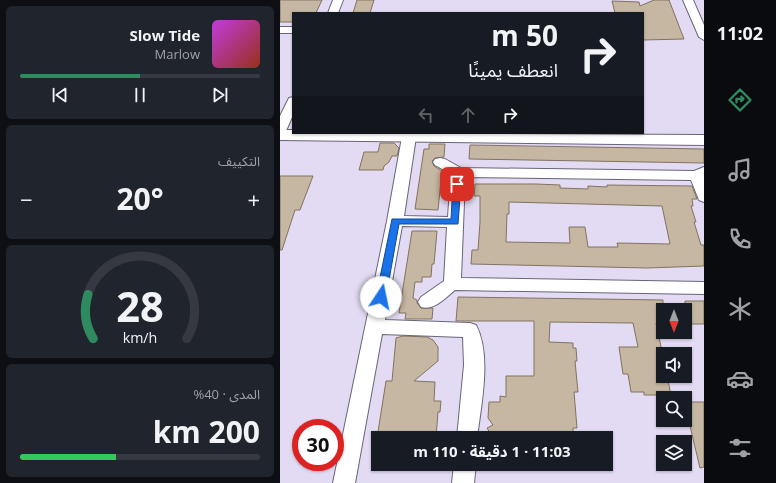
<!DOCTYPE html>
<html lang="ar">
<meta charset="utf-8">
<style>
:root{--surface:#171b24;--page:#20242c;--text:#f1f3f6;--muted:#9ea1a6;--line:#363941;--accent:#308a5f}
body{margin:0;font-family:"Open Sans","Noto Sans Arabic",sans-serif;background:var(--page);color:var(--text);direction:rtl;height:100vh;display:flex;flex-direction:column;font-size:15px;white-space:nowrap}
*{box-sizing:border-box;margin:0}
p{font-size:13px;color:var(--muted)}
.icon{flex:none;width:22px;height:22px;fill:none;stroke:currentColor;stroke-width:2;stroke-linecap:round;stroke-linejoin:round}
.map{position:relative;flex:1;overflow:hidden;direction:ltr}
.details{display:flex;flex-direction:column;gap:6px;padding:6px;background:#0d0f14;width:280px}
.details>*{flex:none}
.hud{position:absolute;left:12px;top:12px;width:352px;height:122px;border-radius:0px;box-shadow:0 1px 3px #0004;direction:rtl;background:#171b24;color:var(--text);overflow:hidden}
.needle{width:26px;rotate:180deg}
.tools{position:absolute;left:376px;top:303px;display:grid;gap:8px}
.tools a{display:grid;place-items:center;width:36px;height:36px;border-radius:0px;background:var(--surface);box-shadow:0 1px 3px #0004;font-size:20px}
.speed{position:absolute;left:12px;top:419px;display:flex;gap:8px;font-size:20px;font-weight:700;text-align:center}
.speed>*{display:grid;place-content:center;width:52px;height:52px;border-radius:50%;background:var(--surface);box-shadow:0 1px 3px #0004;line-height:1}
.speed .limit{border:6px solid #d22;background:#fff;color:#111}
.pin{position:absolute;display:grid;place-items:center;width:34px;height:34px;color:#fff;margin:-17px;border-radius:8px;box-shadow:0 2px 6px #0006}
.me{position:absolute;width:44px;margin:-22px;rotate:11deg;stroke-linejoin:round;filter:drop-shadow(0 0 3px #0008)}
.turn{display:flex;align-items:center;gap:14px;height:84px;padding:0 20px;font-size:18px}
.turn .icon{width:52px;height:52px;stroke-width:2.5}
.turn b{display:block;font-size:28px;line-height:34px}
.lanes{display:flex;align-items:center;height:38px;padding:0 20px;background:#0003;justify-content:center;gap:20px;direction:ltr}
.lanes .off{opacity:.35}
.big{font-size:30px;font-weight:700;line-height:1.1}
.details .tile{flex:1;display:flex;flex-direction:column;justify-content:center;gap:6px;min-width:0;padding:0 14px;border-radius:6px;background:var(--page)}
.details .dial{align-items:center;gap:0}
.dial svg{height:104px;overflow:visible;fill:none;stroke:var(--line);stroke-width:7;stroke-linecap:round;text-anchor:middle}
.dial text{fill:var(--text);stroke:none}
.song{display:flex;align-items:center;gap:12px}
.cover{width:48px;height:48px;border-radius:6px;background:linear-gradient(135deg,hsl(290 70% 55%),hsl(10 70% 35%))}
.played{height:4px;border-radius:2px;background:linear-gradient(90deg,var(--accent) 50%,var(--line) 50%)}
.keys{display:flex;justify-content:space-around;direction:ltr}
.heat{display:flex;justify-content:space-between;align-items:center;font-size:22px;direction:ltr}
.charge{height:6px;border-radius:3px;background:linear-gradient(90deg,#34c759 40%,var(--line) 0)}
.trip{position:absolute;left:91px;top:431px;width:242px;height:40px;border-radius:0px;background:var(--surface);box-shadow:0 1px 3px #0004;font-weight:700;line-height:40px;text-align:center;direction:rtl}
main{display:flex;flex:1;min-height:0}
.tab-bar{display:flex;flex-direction:column;width:72px;justify-content:space-around;align-items:center;background:#090b0e;color:var(--muted)}
.tab-bar .icon{width:28px;height:28px}
.tab-bar .on{color:var(--accent)}
.tab-bar b{font-size:18px;color:var(--text)}
.map>svg:first-child{display:block}
.building{fill:#c6b7a2;stroke:#81735f;fill-rule:evenodd}
.lines{fill:none;stroke-linecap:round;stroke-linejoin:round}
.minor-casing{stroke:#6a6479;stroke-width:2}
.tertiary-casing{stroke:#6a6479;stroke-width:2}
.minor{fill:#fff;fill-rule:evenodd}
.tertiary{fill:#fff;fill-rule:evenodd}
.route{fill:#1a73e8;stroke:#114b97}
</style>
<main>
<nav class="tab-bar">
<b>11:02</b>
<svg class="icon on" aria-label="directions" viewBox="0 0 24 24"><path d="M12 3l9 9-9 9-9-9zM9 14v-3h6M13 9l2 2-2 2"/></svg>
<svg class="icon" aria-label="music" viewBox="0 0 24 24"><path d="M9 18V5l10-2v13"/><circle cx="6" cy="18" r="3"/><circle cx="16" cy="16" r="3"/></svg>
<svg class="icon" aria-label="phone" viewBox="0 0 24 24"><path d="M5 4h4l2 5-3 2q2 4 5 5l2-3 5 2v4C11 20 4 13 5 4z"/></svg>
<svg class="icon" aria-label="climate" viewBox="0 0 24 24"><path d="M12 3v18M4 7l16 10M4 17L20 7"/></svg>
<svg class="icon" aria-label="car" viewBox="0 0 24 24"><path d="M5 17H2v-5l4-1 3-4h7l3 4 3 1v5h-3M9 17h6M6 11h13"/><circle cx="7" cy="17" r="2"/><circle cx="17" cy="17" r="2"/></svg>
<svg class="icon" aria-label="filters" viewBox="0 0 24 24"><path d="M4 7h16M4 17h16"/><circle cx="9" cy="7" r="2"/><circle cx="15" cy="17" r="2"/></svg>
</nav>
<div class="map">
<svg width="424" height="483" viewBox="0 0 424 483">
<rect width="100%" height="100%" fill="#e2dbf3"/>
<path class="building" d="M0 0H42L36 13H13V22H0Z
M77 0H94L90 13H73Z
M374 0H389L404 39 363 40V13H335L332 1 359 2 360 6Z
M100 143H114L119 148 117 156H112L109 162 104 166 103 170H79L84 152H98Z
M149 144H165L164 157 155 158 152 161 154 166 162 171 158 210 135 209 144 149H149Z
M190 145 424 149V163L189 159Z
M0 176H33L20 210H15L2 250H0Z
M195 184H256L280 185V188L308 189V186L327 187V185L412 186 417 199H412L413 206H411L416 222H414L421 245H424V266L367 268 191 264 192 250H198L200 222V196H194ZM229 202 382 206 390 244 337 243 338 247H308L305 227H289L290 243 226 242 227 214H229Z
M132 231H157L154 264H152L151 277H142V282H135L133 298 137 300V303L141 308H153L152 319H125L126 313H119Z
M178 297 383 300V317H377L378 323H376L383 356V376H387L391 395H364V392H351L348 374H343L339 347H358L353 323 270 322 269 342 293 343V348H296L297 361H295L298 392H294L297 428H293V438H213L207 428 213 425 208 418 209 402H220V396L226 397V376H254V321H176Z
M405 301H424V324H405Z
M123 336 147 337 153 340 158 347V361L134 381 155 382 154 401H161L160 412H158L156 438H97L106 381H112L116 338Z
M405 402H424V467L420 468 409 422H405Z"/>
<g class="lines">
<g class="minor-casing">
<path id="minor" d="M53 0H63L58 13H48Z
M403 0H413L424 25V40L419 37Z
M0 27H13V33H0Z
M13 97V115L5 133 0 134V116L9 98Z
M129 133 134 134 136 137 124 216 168 217 171 174 155 165 153 162 155 159 160 158 165 159 181 168 414 171 424 167V202L419 200 411 180 185 177 181 278 424 282V294L175 290C165 298 154 311 141 307L138 302 141 297 164 281 167 227 122 226 105 320 190 323 196 325C212 355 201 405 197 438H177L184 365 183 337 102 334 75 483H53L107 221 122 137 124 134Z
M174 464H196L194 483H172Z"/>
</g>
<g class="tertiary-casing">
<path id="tertiary" d="M0 130H13V133L424 135V145L0 140Z"/>
</g>
<use href="#minor" class="minor"/>
<use href="#tertiary" class="tertiary"/>
</g>
<path class="route" d="M177 182 181 184 178 224H119L106 297 104 300H97L96 297 112 219H171L173 184Z"/>
</svg>
<div class="tools">
<a><svg class="needle" viewBox="-14 -14 28 28"><path d="M0-13l5 13h-10z" fill="#e53935"/><path d="M0 13l5-13h-10z" fill="#9ea1a6"/></svg></a>
<a><svg class="icon" aria-label="sound" viewBox="0 0 24 24"><path d="M4 9h4l5-4v14l-5-4H4zM17 9q2 3 0 6"/></svg></a>
<a><svg class="icon" aria-label="search" viewBox="0 0 24 24"><circle cx="10" cy="10" r="6"/><path d="M15 15l6 6"/></svg></a>
<a><svg class="icon" aria-label="layers" viewBox="0 0 24 24"><path d="M12 4l9 5-9 5-9-5zM3 14l9 5 9-5"/></svg></a>
</div>
<div class="speed"><div class="limit">30</div></div>
<div class="pin" style="left:177px;top:184px;background:#d93025"><svg class="icon" aria-label="arrive" viewBox="0 0 24 24"><path d="M6 21V4h12l-3 4 3 4H6"/></svg></div>
<svg class="me" style="left:101px;top:297px" viewBox="-20 -20 40 40"><circle r="19" fill="#fff"/><path d="M0-13L10 11 0 6-10 11z" fill="#1a73e8"/></svg>
<div class="trip">11:03 · 1 دقيقة · 110 m</div>
<div class="hud">
<div class="turn"><svg class="icon" aria-label="right" viewBox="0 0 24 24"><path d="M7 20v-9h11M14 6l5 5-5 5"/></svg><div><b>50 m</b>انعطف يمينًا</div></div>
<div class="lanes"><svg class="icon off" aria-label="left" viewBox="0 0 24 24"><path d="M17 20v-9H6M10 6l-5 5 5 5"/></svg><svg class="icon off" aria-label="ahead" viewBox="0 0 24 24"><path d="M12 20V5M6 11l6-6 6 6"/></svg><svg class="icon" aria-label="right" viewBox="0 0 24 24"><path d="M7 20v-9h11M14 6l5 5-5 5"/></svg></div>
</div>
</div>
<section class="details">
<div class="tile">
<div class="song"><i class="cover"></i><div><b>Slow Tide</b><p>Marlow</p></div></div>
<div class="played"></div>
<div class="keys"><svg class="icon" aria-label="previous" viewBox="0 0 24 24"><path d="M18 5L8 12l10 7zM5 5v14"/></svg><svg class="icon" aria-label="pause" viewBox="0 0 24 24"><path d="M8 5v14M16 5v14"/></svg><svg class="icon" aria-label="next" viewBox="0 0 24 24"><path d="M6 5l10 7-10 7zM19 5v14"/></svg></div>
</div>
<div class="tile"><p>التكييف</p>
<div class="heat"><a>−</a><b class="big">20°</b><a>+</a></div>
</div>
<div class="tile dial"><svg viewBox="0 0 100 80">
<path d="M14 69A42 42 0 1 1 86 69"/>
<path d="M14 69A42 42 0 0 1 10 35" stroke="#308a5f"/>
<text x="50" y="56" font-size="32" font-weight="700">28</text>
<text x="50" y="72" font-size="11">km/h</text>
</svg></div>
<div class="tile"><p>المدى · 40%</p><b class="big">200 km</b><div class="charge"></div></div>
</section>
</main>
